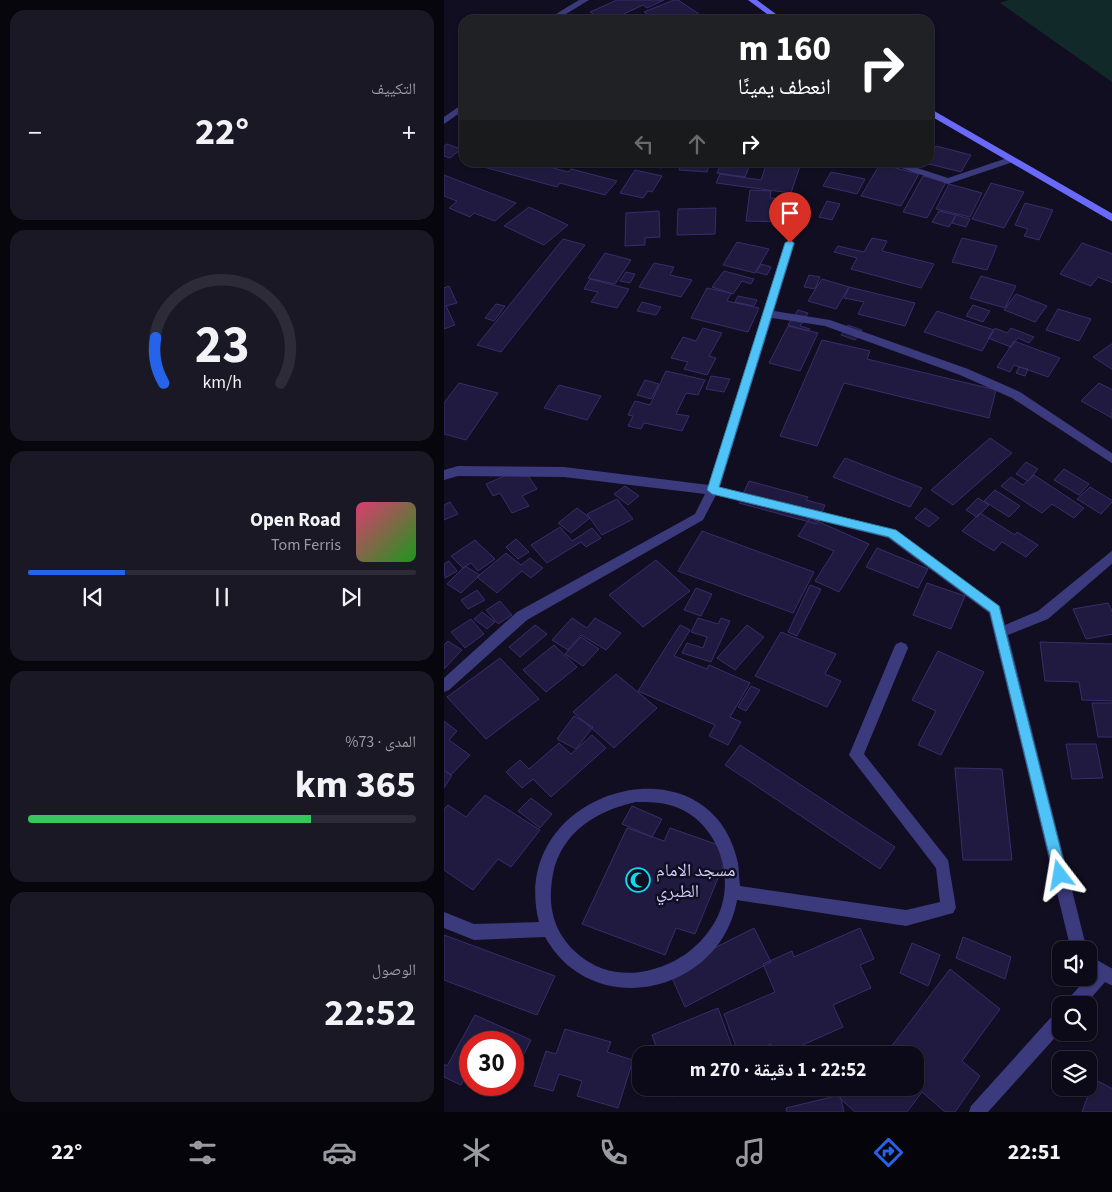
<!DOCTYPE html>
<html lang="ar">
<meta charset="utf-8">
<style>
:root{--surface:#0c0a18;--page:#1a1825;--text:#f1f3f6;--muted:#9a9aa2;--line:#2c2b37;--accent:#2563eb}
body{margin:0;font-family:"Source Sans 3","Noto Naskh Arabic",sans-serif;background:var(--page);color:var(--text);direction:rtl;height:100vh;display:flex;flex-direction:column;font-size:19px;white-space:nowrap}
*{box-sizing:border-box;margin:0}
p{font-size:16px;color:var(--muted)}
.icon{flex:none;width:28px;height:28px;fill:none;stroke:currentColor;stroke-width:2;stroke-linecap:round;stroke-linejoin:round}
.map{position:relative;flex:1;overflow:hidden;direction:ltr}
.sheet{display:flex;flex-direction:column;gap:10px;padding:10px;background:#07060d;width:444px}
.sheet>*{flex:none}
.banner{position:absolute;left:15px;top:15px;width:475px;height:152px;border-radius:15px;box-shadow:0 1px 4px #0004,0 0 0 1px var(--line);direction:rtl;background:#202124;color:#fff;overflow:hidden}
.fabs{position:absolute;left:608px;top:941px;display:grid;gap:10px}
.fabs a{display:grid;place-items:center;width:45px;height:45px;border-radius:10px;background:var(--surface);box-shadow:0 1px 4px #0004,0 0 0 1px var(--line);font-size:25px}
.speed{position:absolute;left:15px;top:1031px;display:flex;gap:10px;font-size:25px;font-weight:700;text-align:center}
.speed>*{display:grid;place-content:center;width:65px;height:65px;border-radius:50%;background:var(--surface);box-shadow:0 1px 4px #0004,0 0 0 1px var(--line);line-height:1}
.speed .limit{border:8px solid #d22;background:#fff;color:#111}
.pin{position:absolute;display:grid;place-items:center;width:42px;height:42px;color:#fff;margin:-51px -21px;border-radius:50% 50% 50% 0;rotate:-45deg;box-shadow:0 0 5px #0007}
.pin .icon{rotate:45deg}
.me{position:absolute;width:55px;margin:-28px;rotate:346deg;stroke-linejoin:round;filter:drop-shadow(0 0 4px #0008)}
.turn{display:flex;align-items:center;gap:18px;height:105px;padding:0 20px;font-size:22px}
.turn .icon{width:65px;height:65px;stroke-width:2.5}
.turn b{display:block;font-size:35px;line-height:42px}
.lanes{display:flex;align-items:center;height:48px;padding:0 20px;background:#0003;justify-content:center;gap:25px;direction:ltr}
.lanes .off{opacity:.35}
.big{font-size:38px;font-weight:700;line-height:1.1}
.sheet .card{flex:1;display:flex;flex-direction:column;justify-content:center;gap:8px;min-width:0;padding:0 18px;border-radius:15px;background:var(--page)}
.sheet .dial{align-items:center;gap:0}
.dial svg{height:130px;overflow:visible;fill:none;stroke:var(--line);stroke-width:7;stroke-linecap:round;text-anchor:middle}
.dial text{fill:var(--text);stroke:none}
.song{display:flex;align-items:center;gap:15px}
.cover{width:60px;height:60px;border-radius:8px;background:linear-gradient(135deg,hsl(340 70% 55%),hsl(120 70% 35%))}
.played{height:5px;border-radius:2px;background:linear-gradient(90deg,var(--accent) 25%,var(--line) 25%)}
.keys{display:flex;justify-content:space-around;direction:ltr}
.heat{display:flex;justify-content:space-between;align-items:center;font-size:28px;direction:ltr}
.charge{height:8px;border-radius:4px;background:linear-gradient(90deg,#34c759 73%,var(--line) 0)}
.trip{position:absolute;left:188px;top:1046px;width:292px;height:50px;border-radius:15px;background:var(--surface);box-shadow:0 1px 4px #0004,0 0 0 1px var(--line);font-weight:700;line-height:50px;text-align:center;direction:rtl}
.menu{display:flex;height:80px;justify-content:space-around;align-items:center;background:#05040a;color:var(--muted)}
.menu .icon{width:35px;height:35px}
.menu .current{color:var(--accent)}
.menu b{font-size:22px;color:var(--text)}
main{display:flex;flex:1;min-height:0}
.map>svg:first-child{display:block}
.green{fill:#112928}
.building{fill:#211a40;stroke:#382d6b}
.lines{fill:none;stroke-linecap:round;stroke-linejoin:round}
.street{fill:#3b3a7d;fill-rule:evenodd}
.secondary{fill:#696af9;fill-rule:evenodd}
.route{fill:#4fc3f7;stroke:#337fa1}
.labels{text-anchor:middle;stroke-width:5;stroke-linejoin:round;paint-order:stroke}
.near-poi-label{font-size:18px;fill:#d2cefd;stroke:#100e20;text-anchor:start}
</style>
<main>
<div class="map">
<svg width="669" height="1112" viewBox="0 0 669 1112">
<rect width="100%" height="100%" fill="#100e20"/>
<path class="green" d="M564 0H668V82L556 3Z"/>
<path class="building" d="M173 0H220L203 8 199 5 167 20H158L146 12Z
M230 0H234L261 18 256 20H212L200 12Z
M3 144 17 149 6 158 0 156V146Z
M492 146 527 155 517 172 481 163 485 162V156Z
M88 162 124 172 127 169 173 181 161 195 116 183 113 187 25 163Z
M188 162H221L218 168 187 164Z
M237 162H266L263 172 235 170Z
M278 162H307L301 177 273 173Z
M323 162 356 166 347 193 272 183 276 174 317 180Z
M436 164 475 174 457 206 417 196Z
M191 170 218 176 208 192 204 191 199 198 176 193Z
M387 172 421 179 413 194 379 186Z
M0 175 72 203 51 221 30 213 26 217 5 208 13 201 0 196Z
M479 176 502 182 483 218 459 212Z
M547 183 580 192 560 228 528 219Z
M505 184 538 193 526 217 492 209Z
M306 190 327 191 326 198 342 199 339 222 302 221Z
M383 201 396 204 388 220 375 217Z
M581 203 609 210 595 240 580 236 584 229 571 225Z
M85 207 124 225 100 245 60 226Z
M272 208 271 234 233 235 234 209Z
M215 211 216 237 201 238V245L181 246 182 213Z
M495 211 512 215 505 227 488 222Z
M512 215 526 219 522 227 508 223Z
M428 238 443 241 438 251 490 264 477 288 407 269 413 258 390 252 394 246 420 252Z
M518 238 553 246 543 270 508 262Z
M119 239 141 245 57 352 33 345Z
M293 242 325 249 311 273 279 265Z
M638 243 669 254V283L654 277 647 286 616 274Z
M161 253 187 260 171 284 144 278Z
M210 263 230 267 226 275 248 280 237 297 195 287Z
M317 264 327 267 323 275 312 272Z
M280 271 310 279 307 284 298 281 289 294 268 287Z
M182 272 191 274 186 283 176 281Z
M365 275 376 277 371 289 360 287Z
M537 276 572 286 561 308 526 298Z
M146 279 185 289 173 308 147 302 154 292 140 289Z
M378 279 405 287 392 309 364 301Z
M5 286 13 303 2 306 11 325 0 329V288Z
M405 287 471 303 461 326 414 314 420 302 400 298Z
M263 288 287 293 283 301 315 308 304 332 247 318Z
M572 294 603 306 591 322 560 310Z
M294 296 313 300 310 306 291 302Z
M198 302 217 307 212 315 193 311Z
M52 304 61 306 50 321 41 318Z
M529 305 546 311 539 322 522 316Z
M614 309 647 319 635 341 602 330Z
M354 310 364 313 356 326 366 329 365 331 344 325Z
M493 311 550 330 538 351 480 332Z
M404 325 418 330 411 340 397 335Z
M344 326 374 333 356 371 325 363Z
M259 328 278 333 265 356 272 358 263 375 240 369 244 362 227 358 239 337 252 341Z
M551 328 563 333 567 328 590 337 585 343 574 338 567 347 544 338Z
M378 340 426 351 423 359 552 390 545 418 400 383 373 446 336 436Z
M570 341 616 358 604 377 570 365 566 372 553 367Z
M669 343V370L649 357Z
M575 367 584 369 581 376 572 373Z
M222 371 261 380 254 395 242 393 232 414 245 416 238 431 200 423 197 429 184 426 189 416 184 415 191 401 206 405Z
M267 376 286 379 280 392 262 389Z
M201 380 215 384 207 399 193 395Z
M15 383 54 393 22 440 0 434V403Z
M655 383 669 390 668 418 637 401Z
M115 385 157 396 143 420 100 408Z
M546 438 568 453 509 505 487 490Z
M401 458 478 488 466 507 389 477Z
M582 462 594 469 584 481 572 474Z
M79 468 93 489 78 496 85 506 68 513 56 493 49 496 42 484Z
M620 469 645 484 635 495 610 480Z
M590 475 640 508 630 518 608 504 598 513 557 486 567 477 579 485Z
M305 481 364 497 362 500 381 505 373 524 295 503Z
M181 486 195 496 184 505 170 494Z
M646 487 669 501 657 514 633 499Z
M551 490 576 506 565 517 540 501Z
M534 498 545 505 533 517 522 510Z
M173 499 189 519 158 535 143 514Z
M6 502 14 514 0 520V505Z
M133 508 146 518 127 533 114 523Z
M481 508 495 518 485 527 471 518Z
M536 513 571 535 573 532 594 545 582 557 558 542 550 551 518 531Z
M366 518 425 544 395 592 371 581 390 551 354 536Z
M116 527 128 541 148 528 157 538 142 547 137 542 103 563 87 545Z
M258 531 370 572 349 613 234 571Z
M72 539 85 552 74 559 62 547Z
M31 540 51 559 34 571 27 563 19 568 7 556Z
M433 548 484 569 474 588 422 567Z
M62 553 77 565 86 558 99 568 87 578 78 571 53 593 33 577Z
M212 560 246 591 199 627 165 595Z
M5 561 13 571 1 578 0 564Z
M21 566 36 575 17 593 3 584Z
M483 583 521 596 507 629 469 615Z
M366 585 377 589 353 636 344 632Z
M252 588 268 594 257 616 240 610Z
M33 590 41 600 24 609 17 600Z
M56 601 68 615 54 624 42 610Z
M664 603 669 613V634L642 639 629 609Z
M38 612 51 622 43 629 30 619Z
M128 618 143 628 151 618 177 633 162 650 137 635 124 650 108 640Z
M254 618 274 624 277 618 286 621 267 662 238 653 243 643 259 648 263 637 247 632Z
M27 619 40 634 21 648 7 632Z
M91 625 103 634 76 657 65 647Z
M236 625 246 630 230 656 263 669 265 665 306 683 286 717 297 722 284 745 265 736 271 725 194 691Z
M303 625 320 637 291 670 273 658Z
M337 632 392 654 381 674 397 681 383 707 311 676Z
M137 637 155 649 139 666 121 654Z
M4 641 18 650 0 669V645Z
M596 642 669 644V701L638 700 635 682 601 681Z
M110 645 133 667 102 692 79 670Z
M494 651 540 672 497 755 474 745 492 711 468 700Z
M56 658 95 699 42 739 3 697Z
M172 674 213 708 170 748 129 712Z
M307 686 316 690 302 711 294 707Z
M648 703H669V737H654Z
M130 716 149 727 132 749 113 739Z
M0 721 13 731 5 740 26 755 7 775 0 770Z
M148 735 162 748 107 797 89 779 78 788 62 772 76 760 85 769 115 743 127 754Z
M622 744H652L659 778 628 779Z
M296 745 451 847 436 869 281 765Z
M511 768 558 769 568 860H519Z
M0 771 8 775 0 788Z
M41 795 96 830 67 867 54 859 29 890 0 870V809L4 805 22 817Z
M87 798 108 814 96 828 74 811Z
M188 806 218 819 208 837 178 824Z
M183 828 220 841 226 828 286 849 251 934 232 928 221 955 138 924Z
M310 928 327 962 241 1007 225 971Z
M416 928 430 959 416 965 427 988 389 1005 399 1027 336 1055H331L327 1044 303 1055H295L280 1014 331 992 319 964 348 951 350 957Z
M0 935 111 976 93 1015 0 980Z
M519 937 567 957 561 979 512 958Z
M468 943 496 955 484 986 456 973Z
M506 969 556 1009 518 1061 536 1076 511 1112H501L478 1092 463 1112H411L390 1093 395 1088H471V1055H441Z
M274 1008 291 1055H215L208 1035Z
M31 1015 87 1040 69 1076V1042H26V1077L22 1075 17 1085 0 1077V1064L3 1066Z
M121 1029 167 1042 163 1052 189 1060 174 1108 133 1096 138 1081 115 1074 109 1091 90 1086 102 1051 112 1054Z
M650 1079 669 1089V1112H638Z
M43 1085H64L60 1093Z
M225 1088H252L228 1097Z
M396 1095 400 1112H343L342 1108Z"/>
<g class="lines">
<path class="street" d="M135 0H145L112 20H102Z
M20 103V110L0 124V117Z
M566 157 571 160 569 162 504 184 440 162H455L504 178Z
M346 240 351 243 330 311 386 320 524 369 576 392 669 454V464L568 398 516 375 381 326 328 318 276 487 452 531 556 606 561 625 594 611 669 550V563L604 619 564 635 643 950H627L545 613 444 538 272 495 259 520 83 620 5 690 0 692V678L73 612 251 514 261 494 120 477 14 476 0 480V470L14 466 120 467 265 485 341 243Z
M457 642 462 644 464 648 420 754 504 860 512 908 509 913 462 926 293 900C277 993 149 1023 101 937L30 940 0 928V912L30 924 95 922C61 790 266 731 294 863 295 870 295 878 296 886L462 910 496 902 492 868 405 755 450 648 452 644ZM192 802C205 802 217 802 229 806 277 822 295 884 269 925 253 950 230 965 202 971 178 976 154 971 135 955 109 933 103 906 109 874 117 832 154 810 192 802Z
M644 955 669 969V986L661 982 641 1005H622L624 999 647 974 644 972Z
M616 1012V1032L544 1112H525L527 1106 610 1014Z"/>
<path class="secondary" d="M304 0H313L340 20H331Z
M485 108 669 214V222L485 115Z"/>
</g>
<path class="route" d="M346 240 350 243 275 487 452 530 555 606 623 875 621 880 616 882 612 880 610 875 546 612 445 537 268 494 263 490 341 243Z"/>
<defs>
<g id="mosque-ring" transform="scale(1.25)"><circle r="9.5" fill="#100e20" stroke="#0adeee" stroke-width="1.5"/><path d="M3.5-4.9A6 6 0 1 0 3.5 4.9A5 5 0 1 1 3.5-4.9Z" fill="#0adeee"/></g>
</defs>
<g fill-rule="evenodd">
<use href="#mosque-ring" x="194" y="880"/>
</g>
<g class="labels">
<g class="near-poi-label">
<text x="212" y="876">مسجد الامام<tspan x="212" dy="21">الطبري</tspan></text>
</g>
</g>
</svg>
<div class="fabs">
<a><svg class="icon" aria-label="sound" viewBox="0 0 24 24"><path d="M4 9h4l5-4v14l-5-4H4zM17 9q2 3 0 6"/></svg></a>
<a><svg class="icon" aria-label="search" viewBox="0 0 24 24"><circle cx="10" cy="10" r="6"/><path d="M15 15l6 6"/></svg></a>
<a><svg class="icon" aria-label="layers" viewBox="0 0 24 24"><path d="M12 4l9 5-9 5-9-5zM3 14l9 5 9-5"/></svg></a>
</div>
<div class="speed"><div class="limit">30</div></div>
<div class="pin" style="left:346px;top:243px;background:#d93025"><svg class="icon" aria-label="arrive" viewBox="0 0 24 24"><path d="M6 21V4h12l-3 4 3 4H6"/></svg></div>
<svg class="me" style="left:616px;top:875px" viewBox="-20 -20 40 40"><path d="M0-17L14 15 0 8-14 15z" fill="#4fc3f7" stroke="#fff" stroke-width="4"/></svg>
<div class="trip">22:52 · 1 دقيقة · 270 m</div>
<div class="banner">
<div class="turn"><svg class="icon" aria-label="right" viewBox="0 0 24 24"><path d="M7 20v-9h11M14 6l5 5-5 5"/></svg><div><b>160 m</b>انعطف يمينًا</div></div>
<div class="lanes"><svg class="icon off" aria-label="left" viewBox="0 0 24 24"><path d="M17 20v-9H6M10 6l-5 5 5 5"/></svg><svg class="icon off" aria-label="ahead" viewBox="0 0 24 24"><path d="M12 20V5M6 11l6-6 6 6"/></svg><svg class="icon" aria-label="right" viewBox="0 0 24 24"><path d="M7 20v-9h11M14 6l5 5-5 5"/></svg></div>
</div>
</div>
<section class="sheet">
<div class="card"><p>التكييف</p>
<div class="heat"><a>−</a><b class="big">22°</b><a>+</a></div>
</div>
<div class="card dial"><svg viewBox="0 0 100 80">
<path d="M14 69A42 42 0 1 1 86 69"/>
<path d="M14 69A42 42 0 0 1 9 41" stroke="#2563eb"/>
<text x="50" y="56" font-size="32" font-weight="700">23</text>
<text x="50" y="72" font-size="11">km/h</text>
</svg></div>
<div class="card">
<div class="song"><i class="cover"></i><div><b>Open Road</b><p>Tom Ferris</p></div></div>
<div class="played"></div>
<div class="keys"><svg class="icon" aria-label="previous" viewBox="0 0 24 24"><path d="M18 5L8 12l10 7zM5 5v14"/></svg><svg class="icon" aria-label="pause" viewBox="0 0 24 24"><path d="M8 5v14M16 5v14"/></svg><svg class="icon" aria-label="next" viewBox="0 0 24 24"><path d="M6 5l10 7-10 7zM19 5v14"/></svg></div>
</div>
<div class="card"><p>المدى · 73%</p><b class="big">365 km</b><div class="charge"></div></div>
<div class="card"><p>الوصول</p><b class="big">22:52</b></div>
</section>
</main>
<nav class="menu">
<b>22:51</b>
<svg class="icon current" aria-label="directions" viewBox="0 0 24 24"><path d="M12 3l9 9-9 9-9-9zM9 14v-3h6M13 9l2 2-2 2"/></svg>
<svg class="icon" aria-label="music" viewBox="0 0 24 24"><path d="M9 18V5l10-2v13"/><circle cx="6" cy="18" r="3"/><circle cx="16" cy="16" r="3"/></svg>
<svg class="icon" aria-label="phone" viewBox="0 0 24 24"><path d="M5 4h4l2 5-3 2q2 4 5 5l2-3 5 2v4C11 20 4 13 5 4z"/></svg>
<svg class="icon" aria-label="climate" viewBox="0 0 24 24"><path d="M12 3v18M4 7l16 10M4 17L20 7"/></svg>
<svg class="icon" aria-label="car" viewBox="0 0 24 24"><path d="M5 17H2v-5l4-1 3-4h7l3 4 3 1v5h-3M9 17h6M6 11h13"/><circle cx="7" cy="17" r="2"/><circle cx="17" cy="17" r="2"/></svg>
<svg class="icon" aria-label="filters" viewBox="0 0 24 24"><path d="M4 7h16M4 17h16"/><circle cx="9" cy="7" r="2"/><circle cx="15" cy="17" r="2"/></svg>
<b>22°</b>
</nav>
